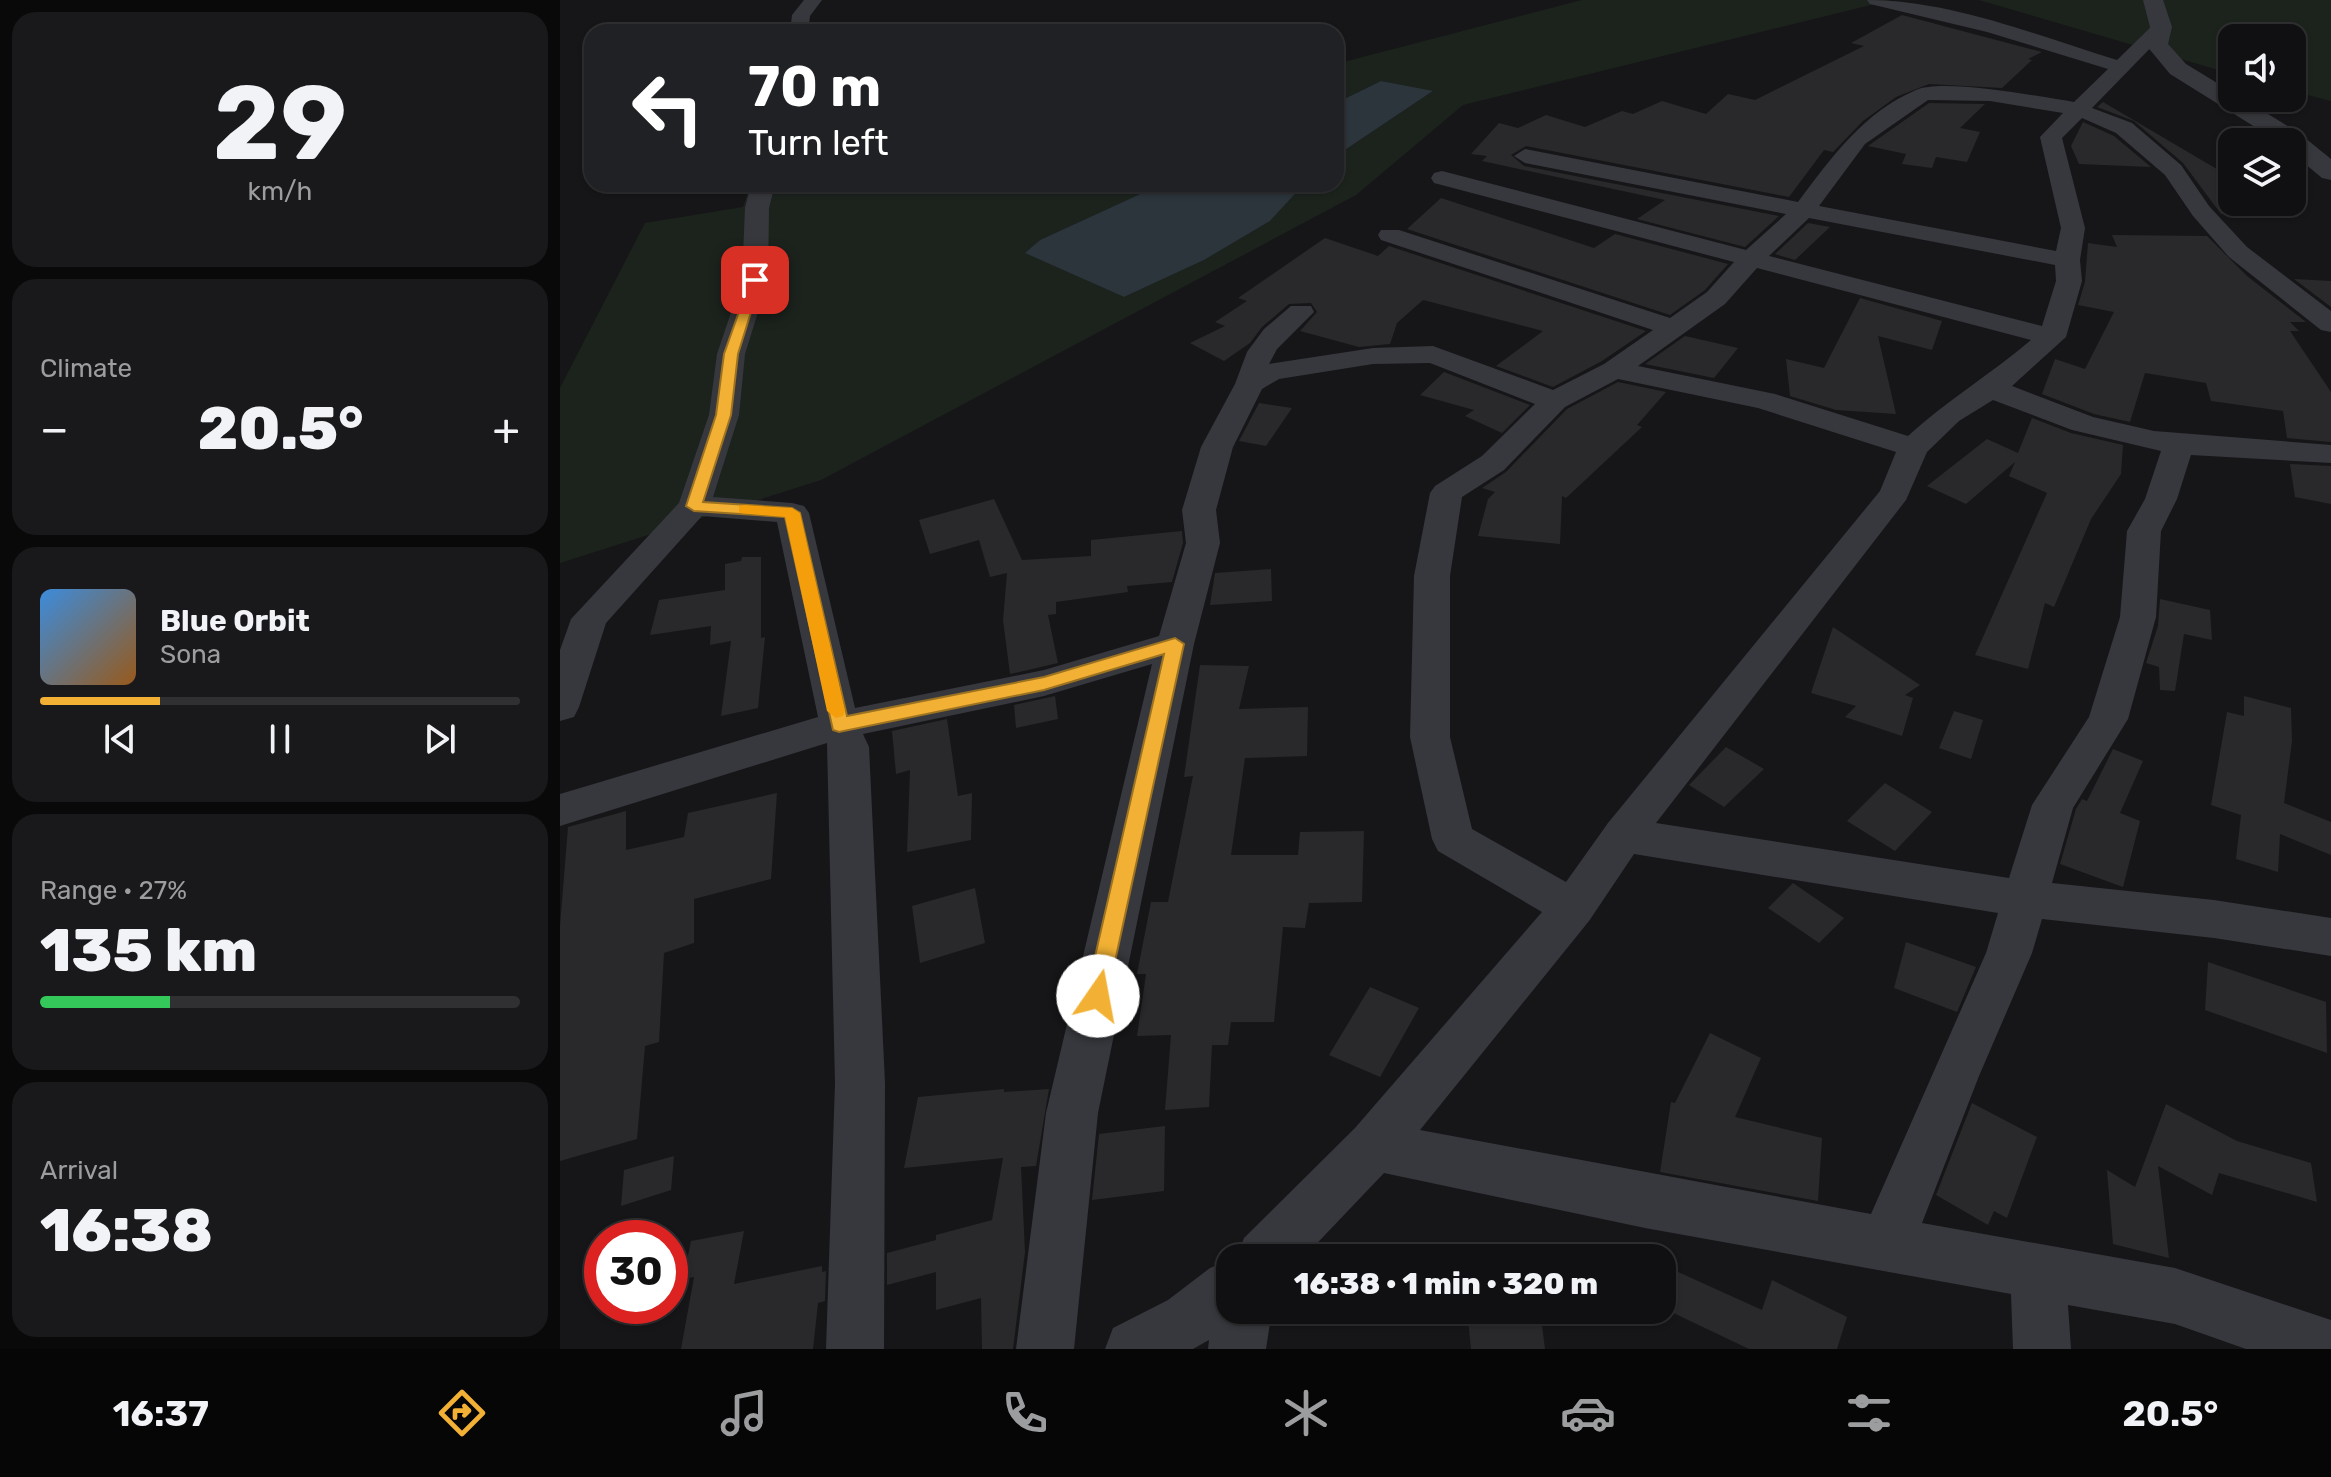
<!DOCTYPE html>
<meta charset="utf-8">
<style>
:root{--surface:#101012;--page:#19191b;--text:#f1f3f6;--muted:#9c9d9f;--line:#303032;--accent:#f2b134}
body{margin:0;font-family:Rubik,sans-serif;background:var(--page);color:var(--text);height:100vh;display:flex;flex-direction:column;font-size:30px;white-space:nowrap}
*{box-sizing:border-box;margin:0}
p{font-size:26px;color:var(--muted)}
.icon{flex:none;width:44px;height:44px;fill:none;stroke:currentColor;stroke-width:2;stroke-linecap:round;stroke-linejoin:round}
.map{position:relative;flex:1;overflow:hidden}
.drawer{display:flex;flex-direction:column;gap:12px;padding:12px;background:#09090a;width:560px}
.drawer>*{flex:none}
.top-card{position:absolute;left:24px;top:24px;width:760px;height:168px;border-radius:24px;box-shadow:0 2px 6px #0004,0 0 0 2px var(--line);background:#202124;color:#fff;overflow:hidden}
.buttons{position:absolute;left:1658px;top:24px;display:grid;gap:16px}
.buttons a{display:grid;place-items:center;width:88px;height:88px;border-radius:16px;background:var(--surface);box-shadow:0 2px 6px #0004,0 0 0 2px var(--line);font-size:40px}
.speed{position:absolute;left:24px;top:1220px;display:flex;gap:16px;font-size:40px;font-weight:700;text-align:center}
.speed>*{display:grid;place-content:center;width:104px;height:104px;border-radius:50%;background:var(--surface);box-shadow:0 2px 6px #0004,0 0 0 2px var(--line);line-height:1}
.speed .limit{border:12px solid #d22;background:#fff;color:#111}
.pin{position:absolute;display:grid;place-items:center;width:68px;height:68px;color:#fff;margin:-34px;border-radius:16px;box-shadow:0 4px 12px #0006}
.me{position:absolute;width:88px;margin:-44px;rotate:12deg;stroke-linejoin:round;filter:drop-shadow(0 0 6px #0008)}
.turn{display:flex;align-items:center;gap:28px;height:168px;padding:0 32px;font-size:36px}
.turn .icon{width:104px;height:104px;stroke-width:2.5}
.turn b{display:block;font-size:56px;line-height:68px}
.big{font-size:60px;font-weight:800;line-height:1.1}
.drawer .card{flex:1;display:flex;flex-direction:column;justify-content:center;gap:12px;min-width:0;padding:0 28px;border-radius:24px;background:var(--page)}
.drawer .dial{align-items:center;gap:0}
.dial b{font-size:104px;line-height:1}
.song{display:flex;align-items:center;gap:24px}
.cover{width:96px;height:96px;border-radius:12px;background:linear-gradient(135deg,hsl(210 70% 55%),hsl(30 70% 35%))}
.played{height:8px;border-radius:4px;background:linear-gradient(90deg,var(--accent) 25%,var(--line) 25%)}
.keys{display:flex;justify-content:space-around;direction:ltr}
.heat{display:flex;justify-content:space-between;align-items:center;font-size:44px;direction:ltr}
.charge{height:12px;border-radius:6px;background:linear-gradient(90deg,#34c759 27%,var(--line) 0)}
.trip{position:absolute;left:656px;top:1244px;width:460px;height:80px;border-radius:24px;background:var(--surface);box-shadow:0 2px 6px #0004,0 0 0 2px var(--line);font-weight:800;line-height:80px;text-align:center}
.menu{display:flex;height:128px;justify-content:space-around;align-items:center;background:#060607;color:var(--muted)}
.menu .icon{width:56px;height:56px}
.menu .active{color:var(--accent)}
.menu b{font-size:36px;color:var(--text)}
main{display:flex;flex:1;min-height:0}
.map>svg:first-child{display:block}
.green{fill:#1c231d}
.water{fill:#2c353c}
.building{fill:#29292c}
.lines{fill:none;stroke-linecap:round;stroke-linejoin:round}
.minor{fill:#37383d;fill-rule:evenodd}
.tertiary{fill:#37383d;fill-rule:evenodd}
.route{fill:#f2b134;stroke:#9d7322;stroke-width:2}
.slow{fill:#f59e0b}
</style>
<main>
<section class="drawer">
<div class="card dial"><b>29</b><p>km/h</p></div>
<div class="card"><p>Climate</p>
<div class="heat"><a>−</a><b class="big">20.5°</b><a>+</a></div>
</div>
<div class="card">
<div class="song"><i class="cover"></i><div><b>Blue Orbit</b><p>Sona</p></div></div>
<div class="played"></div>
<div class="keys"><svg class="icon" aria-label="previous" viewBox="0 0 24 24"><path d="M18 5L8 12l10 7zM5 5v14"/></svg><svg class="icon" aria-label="pause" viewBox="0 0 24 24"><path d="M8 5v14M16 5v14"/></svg><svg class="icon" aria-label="next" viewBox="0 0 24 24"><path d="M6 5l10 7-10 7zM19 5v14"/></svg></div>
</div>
<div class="card"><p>Range · 27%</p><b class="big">135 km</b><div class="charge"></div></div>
<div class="card"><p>Arrival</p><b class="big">16:38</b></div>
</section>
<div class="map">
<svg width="1771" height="1349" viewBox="0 0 1771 1349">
<rect width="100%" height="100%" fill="#161618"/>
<path class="green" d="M1022 0H1331L903 105 796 195 261 480 0 563V388L85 223 183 207 191 184H602L480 240 466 253 564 297 644 260 710 221 744 184H776V156L872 92 821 81 776 103V64Z
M1419 0H1771V101L1732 91V38H1672V74Z"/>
<path class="water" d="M821 81 873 91 776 156V103Z
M602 184H744L710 221 644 260 564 297 465 253 480 240Z"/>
<path class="building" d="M1342 15 1482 52 1468 59 1472 60 1442 88 1369 84 1336 97 1303 121 1273 152 1264 150 1229 197 966 146 951 155 964 166 1219 216 1185 247 1077 219 1105 200 922 161 927 156 911 154 939 123 958 128 986 115 1025 127 1062 111 1073 114 1102 101 1146 114 1168 94 1195 100 1304 46 1291 43Z
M1543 102 1672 178V202H1712L1729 212 1661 214 1623 163 1574 121 1537 107Z
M1369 103 1425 104 1400 128 1420 132 1407 162 1376 157 1372 168 1342 164 1346 154 1308 146Z
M1523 122 1554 136 1591 167 1519 164 1511 146Z
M881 198 1034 248 1055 234 1168 264 1145 290 1110 315 847 229Z
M1248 223 1270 227 1235 260 1215 254Z
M1552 235 1647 236 1687 276 1746 322H1730L1739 331H1730L1771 392V442L1727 438 1723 411 1651 401 1646 383 1585 373 1570 422 1534 414 1482 394 1495 359 1525 369 1554 312 1518 305 1525 282 1528 243 1557 247Z
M765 238 818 256 829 246 1086 331 1042 361 993 387 936 366 983 331 863 300 837 323 830 344 799 347 740 331 757 312 751 303 729 304 702 327 690 343 664 361 630 343 665 326 655 322 687 301 678 298Z
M1734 279 1771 281V307Z
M1300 298 1382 321 1372 350 1318 336 1336 414 1276 410 1230 396 1226 359 1264 368Z
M1125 336 1178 348 1154 378 1085 364Z
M884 372 970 405 942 433 905 416 914 410 860 395Z
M1058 382 1106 392 1077 425 1082 427 1006 498 1002 496 1000 544 918 536 928 499 935 492 922 488 946 472 1007 409Z
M699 403 732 408 706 446 679 441Z
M1472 418 1511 433 1563 445 1561 474 1531 519 1494 607 1485 603 1468 669 1415 655 1487 493 1449 476 1455 462 1406 504 1367 486 1427 439 1458 453Z
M1730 464 1771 466V504L1735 497Z
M434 499 462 560 531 556V540L622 531 623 543 612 582 567 586 568 592 496 602V614L488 615 498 663 450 674 443 620 447 573 430 577 419 540 370 554 359 520Z
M182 557H201V638L205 637 198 708 161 716 171 641 150 645 151 626 90 635 99 600 165 590V564L181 561Z
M711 569 712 601 650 605 655 573Z
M1600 599 1650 610 1652 640 1624 634 1615 691 1600 690 1599 667 1586 663 1598 626Z
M1273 627 1360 685 1345 695 1353 698 1342 736 1285 717 1296 706 1251 693Z
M640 665 689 666 679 709 748 707 747 756 685 758 671 855H738L740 832 804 831 802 902 749 903 745 928 723 927 714 1022H671L668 1045H652L649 1107 605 1110 611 1035 577 1036 586 974H577L591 902H608L633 776 624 777Z
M495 696 498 719 456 728 454 705Z
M1684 696 1731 708 1732 741 1724 803 1771 822V855L1720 834 1718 872 1676 859 1681 815 1651 805 1667 712 1684 716Z
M1394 711 1423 720 1411 759 1379 748Z
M387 719 398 796 412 793 411 840 347 852 350 770 336 774 332 731Z
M1166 747 1204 769 1164 807 1129 785Z
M1553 749 1583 761 1560 813 1580 821 1563 887 1500 864 1516 809 1522 799 1527 801Z
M1325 783 1372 812 1335 851 1287 821Z
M217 793 211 879 134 899V943L104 953 99 1042 85 1046 77 1139 0 1161V926L8 827 66 811V850L124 837 128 813Z
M1233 883 1284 918 1259 943 1208 908Z
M415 888 425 943 360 963 352 906Z
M1346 942 1416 967 1397 1012 1334 988Z
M1648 962 1766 1002 1767 1053 1645 1010Z
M810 987 859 1008 820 1077 769 1055Z
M1150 1033 1201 1058 1175 1117 1262 1138 1258 1201 1100 1172 1111 1102 1115 1103Z
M444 1089V1092L489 1089 476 1166 461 1167 465 1252 453 1349H422L421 1298 376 1310V1272L327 1285V1253L376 1240V1235L432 1220 443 1158 344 1168 358 1097Z
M1412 1103 1477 1137 1447 1218 1434 1211 1428 1225 1376 1195Z
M1606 1104 1677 1141 1751 1163 1757 1202 1659 1173 1652 1195 1598 1166 1609 1258 1553 1244 1547 1170 1575 1187Z
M605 1126 604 1191 532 1200 539 1134Z
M114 1156 111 1190 61 1206 64 1170Z
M184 1231 174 1284 262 1266V1272L266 1271 265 1301 258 1303 253 1349H121L134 1277 123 1279 131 1241Z
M1116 1271 1202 1310 1212 1280 1287 1317 1277 1349H1189L1103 1308Z
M907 1310H980L985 1349H911Z"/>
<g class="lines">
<path class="minor" d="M244 0H262L250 16 248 32H230L232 15Z
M1307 0C1391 0 1478 36 1557 60L1595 23H1607V31L1532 108 1572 123 1621 165 1649 206 1687 247 1771 311V332L1761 330 1669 257 1633 216 1605 175 1556 133 1522 118 1502 138 1525 228 1520 260 1522 281 1506 337 1452 386 1533 417 1594 431 1771 445V463L1631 455 1617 499 1601 531 1596 617 1568 719 1513 808 1492 883 1654 900 1771 918V956L1654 938 1482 919 1472 953 1419 1076 1362 1223 1615 1268 1771 1320V1349H1686L1615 1324 1508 1305 1511 1349H1453L1451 1294 1085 1228 824 1173 743 1258H676L684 1238 795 1128 982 912 878 851 872 839 850 737 854 576 870 493 875 486 922 456 975 404 870 363 813 364 719 379 702 389 673 447 656 510 660 543 634 644 538 1113 514 1349H456L486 1113 592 664 484 696 303 734 309 747 325 1083 324 1349H266L275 1083 267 743 0 826V794L258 717 217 522 142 516 46 623 19 707 14 717 0 721V650L11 619 119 503 149 415 157 354 182 280 185 208 191 184H215L209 208 208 280 185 354 179 415 153 497 232 503 244 506 249 513 295 708 484 670 599 636 626 543 622 510 641 447 675 384 687 352 704 329 731 306H751L754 312 717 349 709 364 813 348 873 346 993 390 1044 364 1093 330 821 240 818 235 821 230H839L1110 318 1147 292 1174 262 874 183 871 178 874 173 882 171 1186 250 1226 214 965 163 954 156 965 149 1238 202C1271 158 1304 112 1356 90 1383 78 1482 97 1514 102L1548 69 1427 32 1310 4ZM1368 100 1430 101 1503 113 1480 137 1501 228 1496 251 1259 206 1305 144ZM1249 218 1495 265 1496 281 1482 326 1209 256ZM1197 268 1471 340C1431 374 1386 401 1348 436L1215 394 1078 366 1165 304ZM1058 379 1198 408 1336 452 1320 491 1048 823 1006 882 912 829 890 737V576L902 497 944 470 1005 407ZM1433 400 1512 430 1601 451 1585 499 1567 531 1560 617 1529 717 1472 805 1449 878 1096 823 1346 500 1367 452 1399 421ZM1074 854 1438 913 1426 953 1311 1214 860 1130 1029 921Z
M670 1260V1310H712L706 1349H648L649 1340 633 1349H545L553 1328 608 1300 650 1268Z"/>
<path class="tertiary" d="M1583 0H1603L1612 27 1608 44 1626 64 1672 92V98H1682L1739 133 1771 159V180L1762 178 1732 153V142H1719L1610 74 1586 45 1590 27Z"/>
</g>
<path class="route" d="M191 278 201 280 178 354 171 415 143 502 232 508 240 513 287 716 484 677 615 638 624 644 546 1003 538 1006 530 1003 526 996 604 654 484 690 279 732 273 730 225 517 134 511 126 506 156 415 164 354Z"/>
<path class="slow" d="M184 505 232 508 240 513 285 711 283 716 276 718 267 711 225 517 179 513V506Z"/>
</svg>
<div class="buttons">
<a><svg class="icon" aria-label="sound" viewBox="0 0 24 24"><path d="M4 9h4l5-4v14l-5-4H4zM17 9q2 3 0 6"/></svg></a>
<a><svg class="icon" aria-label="layers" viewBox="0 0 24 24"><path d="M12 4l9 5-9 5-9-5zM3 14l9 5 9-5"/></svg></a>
</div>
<div class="speed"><div class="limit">30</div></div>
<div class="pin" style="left:195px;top:280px;background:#d93025"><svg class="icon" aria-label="arrive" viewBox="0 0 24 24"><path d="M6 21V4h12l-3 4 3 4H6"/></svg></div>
<svg class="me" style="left:538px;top:996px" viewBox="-20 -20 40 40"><circle r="19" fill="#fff"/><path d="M0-13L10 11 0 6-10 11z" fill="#f2b134"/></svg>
<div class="trip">16:38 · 1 min · 320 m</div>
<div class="top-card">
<div class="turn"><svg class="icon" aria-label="left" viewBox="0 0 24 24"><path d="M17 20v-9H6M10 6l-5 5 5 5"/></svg><div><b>70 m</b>Turn left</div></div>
</div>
</div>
</main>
<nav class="menu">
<b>16:37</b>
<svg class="icon active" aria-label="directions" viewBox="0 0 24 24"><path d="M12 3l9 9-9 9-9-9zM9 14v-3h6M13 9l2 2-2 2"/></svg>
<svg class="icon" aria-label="music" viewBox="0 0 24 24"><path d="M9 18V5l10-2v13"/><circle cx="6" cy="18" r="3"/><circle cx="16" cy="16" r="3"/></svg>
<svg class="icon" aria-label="phone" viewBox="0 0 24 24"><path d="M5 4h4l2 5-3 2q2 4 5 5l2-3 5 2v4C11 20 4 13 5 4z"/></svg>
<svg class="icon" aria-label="climate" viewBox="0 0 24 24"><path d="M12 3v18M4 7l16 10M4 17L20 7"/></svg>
<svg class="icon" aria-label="car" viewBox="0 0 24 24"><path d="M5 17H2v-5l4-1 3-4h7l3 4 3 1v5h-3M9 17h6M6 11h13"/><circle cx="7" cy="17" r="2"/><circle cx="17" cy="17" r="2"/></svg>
<svg class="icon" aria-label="filters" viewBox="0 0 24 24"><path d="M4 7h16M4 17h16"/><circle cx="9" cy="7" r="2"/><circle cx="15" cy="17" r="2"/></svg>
<b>20.5°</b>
</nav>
